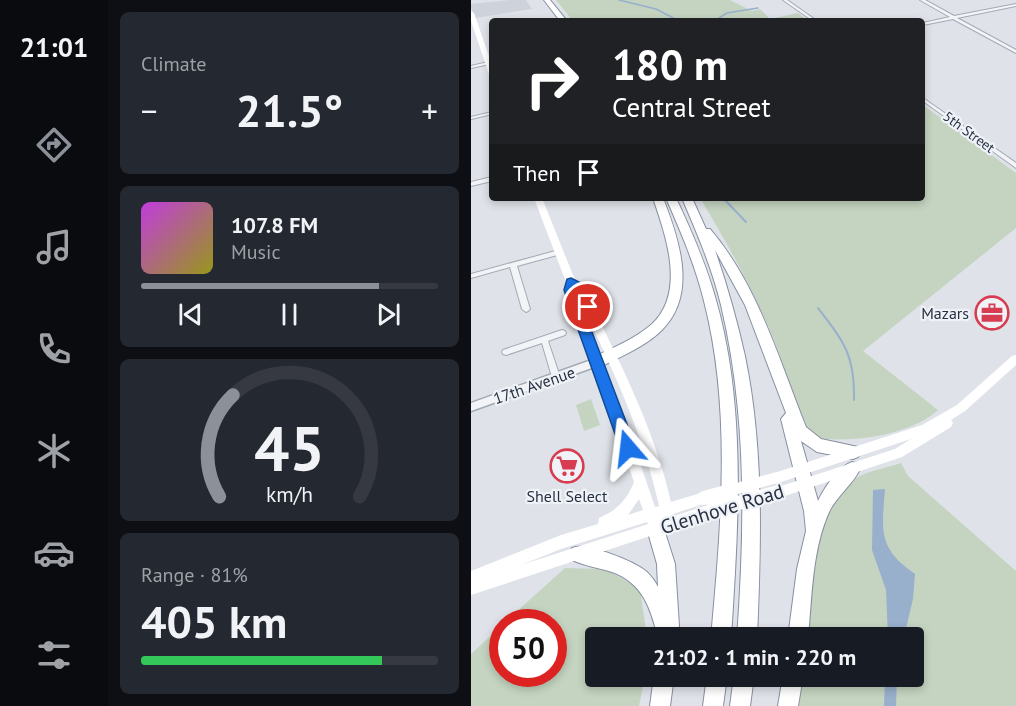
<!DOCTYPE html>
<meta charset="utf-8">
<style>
:root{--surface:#171b24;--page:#242831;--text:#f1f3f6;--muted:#9ea1a6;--line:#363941;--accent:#8c9099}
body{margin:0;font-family:"PT Sans",sans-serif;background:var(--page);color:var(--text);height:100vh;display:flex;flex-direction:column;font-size:22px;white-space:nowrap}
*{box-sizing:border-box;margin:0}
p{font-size:20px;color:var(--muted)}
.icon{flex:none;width:33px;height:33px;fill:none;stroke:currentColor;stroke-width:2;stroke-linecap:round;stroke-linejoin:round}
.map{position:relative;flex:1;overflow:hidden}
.drawer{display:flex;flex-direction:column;gap:12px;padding:12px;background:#0d0f14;width:363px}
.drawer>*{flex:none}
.banner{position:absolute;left:18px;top:18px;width:436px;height:183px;border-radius:6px;box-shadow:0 3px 9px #0003;background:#202124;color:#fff;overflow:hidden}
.speed{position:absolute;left:18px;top:609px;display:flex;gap:12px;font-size:30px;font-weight:700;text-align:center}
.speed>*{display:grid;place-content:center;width:78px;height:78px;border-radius:50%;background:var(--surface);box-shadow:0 3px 9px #0003;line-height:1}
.speed .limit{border:9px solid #d22;background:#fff;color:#111}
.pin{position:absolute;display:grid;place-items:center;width:51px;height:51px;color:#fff;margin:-26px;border:3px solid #fff;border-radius:50%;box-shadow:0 2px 6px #0007}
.me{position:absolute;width:66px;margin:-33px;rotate:343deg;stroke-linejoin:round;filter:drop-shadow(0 0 4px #0008)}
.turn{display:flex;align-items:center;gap:21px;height:126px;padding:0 24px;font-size:27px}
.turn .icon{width:78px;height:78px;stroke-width:2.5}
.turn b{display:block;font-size:42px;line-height:51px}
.then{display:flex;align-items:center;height:57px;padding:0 24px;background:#0003;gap:12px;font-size:22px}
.big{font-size:45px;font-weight:800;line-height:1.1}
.drawer .tile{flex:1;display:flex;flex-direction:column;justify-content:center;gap:9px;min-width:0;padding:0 21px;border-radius:9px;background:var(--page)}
.drawer .dial{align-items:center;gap:0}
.dial svg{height:156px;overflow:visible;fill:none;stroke:var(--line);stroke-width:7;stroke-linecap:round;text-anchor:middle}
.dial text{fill:var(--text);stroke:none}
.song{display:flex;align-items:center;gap:18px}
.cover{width:72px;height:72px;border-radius:9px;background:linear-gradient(135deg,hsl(290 70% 55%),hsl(60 70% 35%))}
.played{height:6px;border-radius:3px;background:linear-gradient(90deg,var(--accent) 80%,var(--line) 80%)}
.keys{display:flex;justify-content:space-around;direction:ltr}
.heat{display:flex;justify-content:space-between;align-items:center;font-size:33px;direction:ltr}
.charge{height:9px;border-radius:4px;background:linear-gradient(90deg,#34c759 81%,var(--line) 0)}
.trip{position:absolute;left:114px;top:627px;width:339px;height:60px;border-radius:6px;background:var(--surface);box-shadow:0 3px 9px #0003;font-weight:800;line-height:60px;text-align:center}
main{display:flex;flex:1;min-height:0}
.dock{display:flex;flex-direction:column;width:108px;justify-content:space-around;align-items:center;background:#090b0e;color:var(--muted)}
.dock .icon{width:42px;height:42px}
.dock .on{color:var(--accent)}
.dock b{font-size:27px;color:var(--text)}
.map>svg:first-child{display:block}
.built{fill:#cdd2db}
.green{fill:#c4d4c0}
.water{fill:#98b0cc}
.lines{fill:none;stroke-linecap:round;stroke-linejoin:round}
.stream-far1{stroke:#98b0cc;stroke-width:1.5}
.stream{stroke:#98b0cc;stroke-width:2}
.minor-casing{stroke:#a4aab4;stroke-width:2}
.tertiary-casing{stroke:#a4aab4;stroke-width:3}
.motorway-casing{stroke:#8690a1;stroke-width:2}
.minor{fill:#f2f4f7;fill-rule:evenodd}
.tertiary{fill:#f2f4f7;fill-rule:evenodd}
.secondary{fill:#fff;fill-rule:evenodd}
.motorway{fill:#fff;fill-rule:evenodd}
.secondary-bridge-far1{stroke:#fff;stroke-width:11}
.secondary-bridge{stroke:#fff;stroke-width:14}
.route{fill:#1a73e8;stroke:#114b97;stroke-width:1.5}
.labels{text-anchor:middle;stroke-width:4.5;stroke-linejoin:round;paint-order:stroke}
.far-street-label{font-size:14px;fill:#273042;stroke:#eff2f7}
.poi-label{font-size:16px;fill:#273042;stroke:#eff2f7;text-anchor:end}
.street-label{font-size:16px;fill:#273042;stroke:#eff2f7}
.near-street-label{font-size:20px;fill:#273042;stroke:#eff2f7}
</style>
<main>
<nav class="dock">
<b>21:01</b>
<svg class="icon on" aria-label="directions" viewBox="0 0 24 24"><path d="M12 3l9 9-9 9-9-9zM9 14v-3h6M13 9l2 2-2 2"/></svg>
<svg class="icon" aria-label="music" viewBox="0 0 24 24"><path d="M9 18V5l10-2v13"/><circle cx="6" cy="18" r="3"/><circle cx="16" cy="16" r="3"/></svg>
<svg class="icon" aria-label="phone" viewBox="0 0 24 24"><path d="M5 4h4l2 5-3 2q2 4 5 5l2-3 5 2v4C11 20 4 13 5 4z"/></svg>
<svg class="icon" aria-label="climate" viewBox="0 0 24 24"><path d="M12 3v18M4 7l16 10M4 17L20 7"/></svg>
<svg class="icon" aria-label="car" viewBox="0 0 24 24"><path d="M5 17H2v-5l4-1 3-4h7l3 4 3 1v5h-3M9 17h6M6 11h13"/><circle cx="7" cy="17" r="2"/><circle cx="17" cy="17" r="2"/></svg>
<svg class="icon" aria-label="filters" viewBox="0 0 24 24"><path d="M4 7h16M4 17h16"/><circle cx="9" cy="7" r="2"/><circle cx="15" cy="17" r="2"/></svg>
</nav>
<section class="drawer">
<div class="tile"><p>Climate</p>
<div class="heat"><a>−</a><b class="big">21.5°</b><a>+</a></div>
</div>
<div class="tile">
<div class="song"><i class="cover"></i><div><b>107.8 FM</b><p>Music</p></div></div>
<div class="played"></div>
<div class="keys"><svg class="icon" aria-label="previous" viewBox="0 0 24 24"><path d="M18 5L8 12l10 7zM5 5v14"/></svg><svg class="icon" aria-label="pause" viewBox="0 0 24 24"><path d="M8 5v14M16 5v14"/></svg><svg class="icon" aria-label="next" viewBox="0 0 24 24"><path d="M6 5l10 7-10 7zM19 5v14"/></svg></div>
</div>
<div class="tile dial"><svg viewBox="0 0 100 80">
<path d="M14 69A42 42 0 1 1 86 69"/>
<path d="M14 69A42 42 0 0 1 21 17" stroke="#8c9099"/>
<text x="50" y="56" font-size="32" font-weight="700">45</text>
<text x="50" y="72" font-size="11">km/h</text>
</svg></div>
<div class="tile"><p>Range · 81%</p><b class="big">405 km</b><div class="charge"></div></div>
</section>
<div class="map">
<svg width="545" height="706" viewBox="0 0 545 706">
<rect width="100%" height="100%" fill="#dfe3e9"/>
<path class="built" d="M40 0H55L61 9 4 18 0 7V4Z"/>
<path class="green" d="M85 0H259L281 11 289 9 299 19 327 13 337 21H102Z
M452 105 545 173V228L392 351 467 410C439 436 375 444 340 437 318 409 316 371 302 338 282 289 256 243 229 198H452Z
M120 399 129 425 113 431 105 405Z
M430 463 437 476 545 571V706H327L331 677 442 676V638L336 637C342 590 340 510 382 480 394 471 416 468 430 463Z
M94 568 134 569 169 589 176 637 124 638V676L174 677 168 706H0V654L31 625 32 674H82V622H34Z"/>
<path class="water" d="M414 489C411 530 406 548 444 574L442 599 433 637H417L415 590 401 550 402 490Z
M414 677H426L425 706H413Z"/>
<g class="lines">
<path class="stream-far1" d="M148 0 185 9 208 21
M248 18 256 13 287 8"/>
<path class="stream" d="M252 198 275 222
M347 308C373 342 384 355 383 400"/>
<g class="minor-casing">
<path id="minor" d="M312 0H316L346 21H342Z
M449 0H454L483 16 545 4V6L486 18 545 50V53L482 19 452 25V23L479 17Z
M17 62 19 63V64L0 68V66Z
M452 98 545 163V168L452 101Z
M21 112V114L0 119V117Z
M21 177V181L0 186V182Z
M88 250 91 252 90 254 46 266 59 309 57 311 55 312 51 309 39 267 0 278V274Z
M91 330 94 331 95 333 94 335 77 341 89 377 88 379H82L81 377 71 343 35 355 32 354 31 352 32 350Z"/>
</g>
<g class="tertiary-casing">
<path id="tertiary" d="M126 358 129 359 131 362 129 365 0 411V403Z"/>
</g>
<g class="motorway-casing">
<path id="motorway" d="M73 0H79L96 21H89Z
M182 198H192C208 239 227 294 191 330 175 346 151 356 131 366H121L119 362 121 358C141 348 164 339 181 324 215 292 195 236 182 198Z
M195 198H205C221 232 235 264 245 300 276 409 267 527 260 638H240C250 527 261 410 233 301 224 265 210 232 195 198Z
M211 198H221L235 229H239C287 285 308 360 335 427L350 439 387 447 390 452 387 457 382 459 346 452 330 441 347 501C354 487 366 468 381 462L387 464 389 469C382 484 367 495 359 510 341 548 341 596 337 638H317L326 569 335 531 333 511 310 419 315 413 274 305 244 250C256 285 266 320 274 356 293 448 290 544 286 638H266C274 526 276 415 250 305 241 268 226 233 211 198Z
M185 521 191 523 204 564 208 626 205 633 206 638H187C180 609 172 583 141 572 128 568 114 566 101 560L98 554 101 548C116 542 163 561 176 572 180 576 184 581 187 587L186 564 176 529 179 523Z
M183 676H203L199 706H179Z
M236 676H256L252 706H232Z
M263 676H283L279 706H259Z
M312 676H332L327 706H307Z"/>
</g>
<use href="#minor" class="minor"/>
<use href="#tertiary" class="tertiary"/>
<path class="secondary" d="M0 11 3 13 21 65V76L18 74 0 21Z
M63 198H71L104 280 112 288C146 356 183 427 200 502L233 492 238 494 239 498 238 502 202 514 203 516 241 504 246 506 247 510 246 514 0 595V571L90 535 127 524 128 518C145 511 156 500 163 482L131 387 94 290 95 282ZM106 295C139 363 172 432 188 506L184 507 143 387ZM168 499 172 510 157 515ZM176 522 177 524 50 565 90 549Z
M545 355V365L494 411 480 420 482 423 480 427 431 457 308 498 304 496 302 492 304 488 424 449 440 439 304 484 300 482 298 478 300 474 451 425 486 405 541 356Z"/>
<use href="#motorway" class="motorway"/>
<path class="secondary-bridge-far1" d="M250 493 304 478
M303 493 308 492"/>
<path class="secondary-bridge" d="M233 498 255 492
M241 510 308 492"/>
</g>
<path class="route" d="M100 278 112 284 123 307 121 310 113 311 165 448 162 453 157 455 151 453 149 448 93 290 96 279Z"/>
<defs>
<g id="office-ring" transform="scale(1.725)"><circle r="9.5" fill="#eff2f7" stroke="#d73c50" stroke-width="1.5"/><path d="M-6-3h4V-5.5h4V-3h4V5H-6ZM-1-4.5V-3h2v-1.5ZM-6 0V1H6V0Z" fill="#d73c50"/></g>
<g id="supermarket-ring" transform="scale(1.725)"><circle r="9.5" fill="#eff2f7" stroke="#d73c50" stroke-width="1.5"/><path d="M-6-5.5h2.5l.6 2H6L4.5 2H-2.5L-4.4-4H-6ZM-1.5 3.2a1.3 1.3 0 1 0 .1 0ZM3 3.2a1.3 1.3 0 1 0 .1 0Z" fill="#d73c50"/></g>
</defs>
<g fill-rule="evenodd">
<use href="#office-ring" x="521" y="313"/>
<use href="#supermarket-ring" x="96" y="466"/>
</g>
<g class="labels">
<g class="far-street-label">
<text transform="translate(498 132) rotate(36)" y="5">5th Street</text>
</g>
<g class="poi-label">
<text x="498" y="319">Mazars</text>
<text x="96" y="502" text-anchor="middle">Shell Select</text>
</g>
<g class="street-label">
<text transform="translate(63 385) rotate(-19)" y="6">17th Avenue</text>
</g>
<g class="near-street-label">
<text transform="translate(251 509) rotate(-17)" y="7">Glenhove Road</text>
</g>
</g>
</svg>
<div class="speed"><div class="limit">50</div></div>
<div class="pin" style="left:117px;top:307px;background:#d93025"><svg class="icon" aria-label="arrive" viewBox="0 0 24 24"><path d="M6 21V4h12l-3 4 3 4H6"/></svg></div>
<svg class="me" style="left:157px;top:448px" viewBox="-20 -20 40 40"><path d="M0-17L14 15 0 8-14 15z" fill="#1a73e8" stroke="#fff" stroke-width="4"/></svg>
<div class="trip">21:02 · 1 min · 220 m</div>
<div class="banner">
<div class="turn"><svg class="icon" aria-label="right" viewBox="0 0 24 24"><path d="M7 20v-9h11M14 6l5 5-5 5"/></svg><div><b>180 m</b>Central Street</div></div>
<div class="then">Then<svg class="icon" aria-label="arrive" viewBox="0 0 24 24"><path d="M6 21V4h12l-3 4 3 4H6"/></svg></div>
</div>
</div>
</main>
